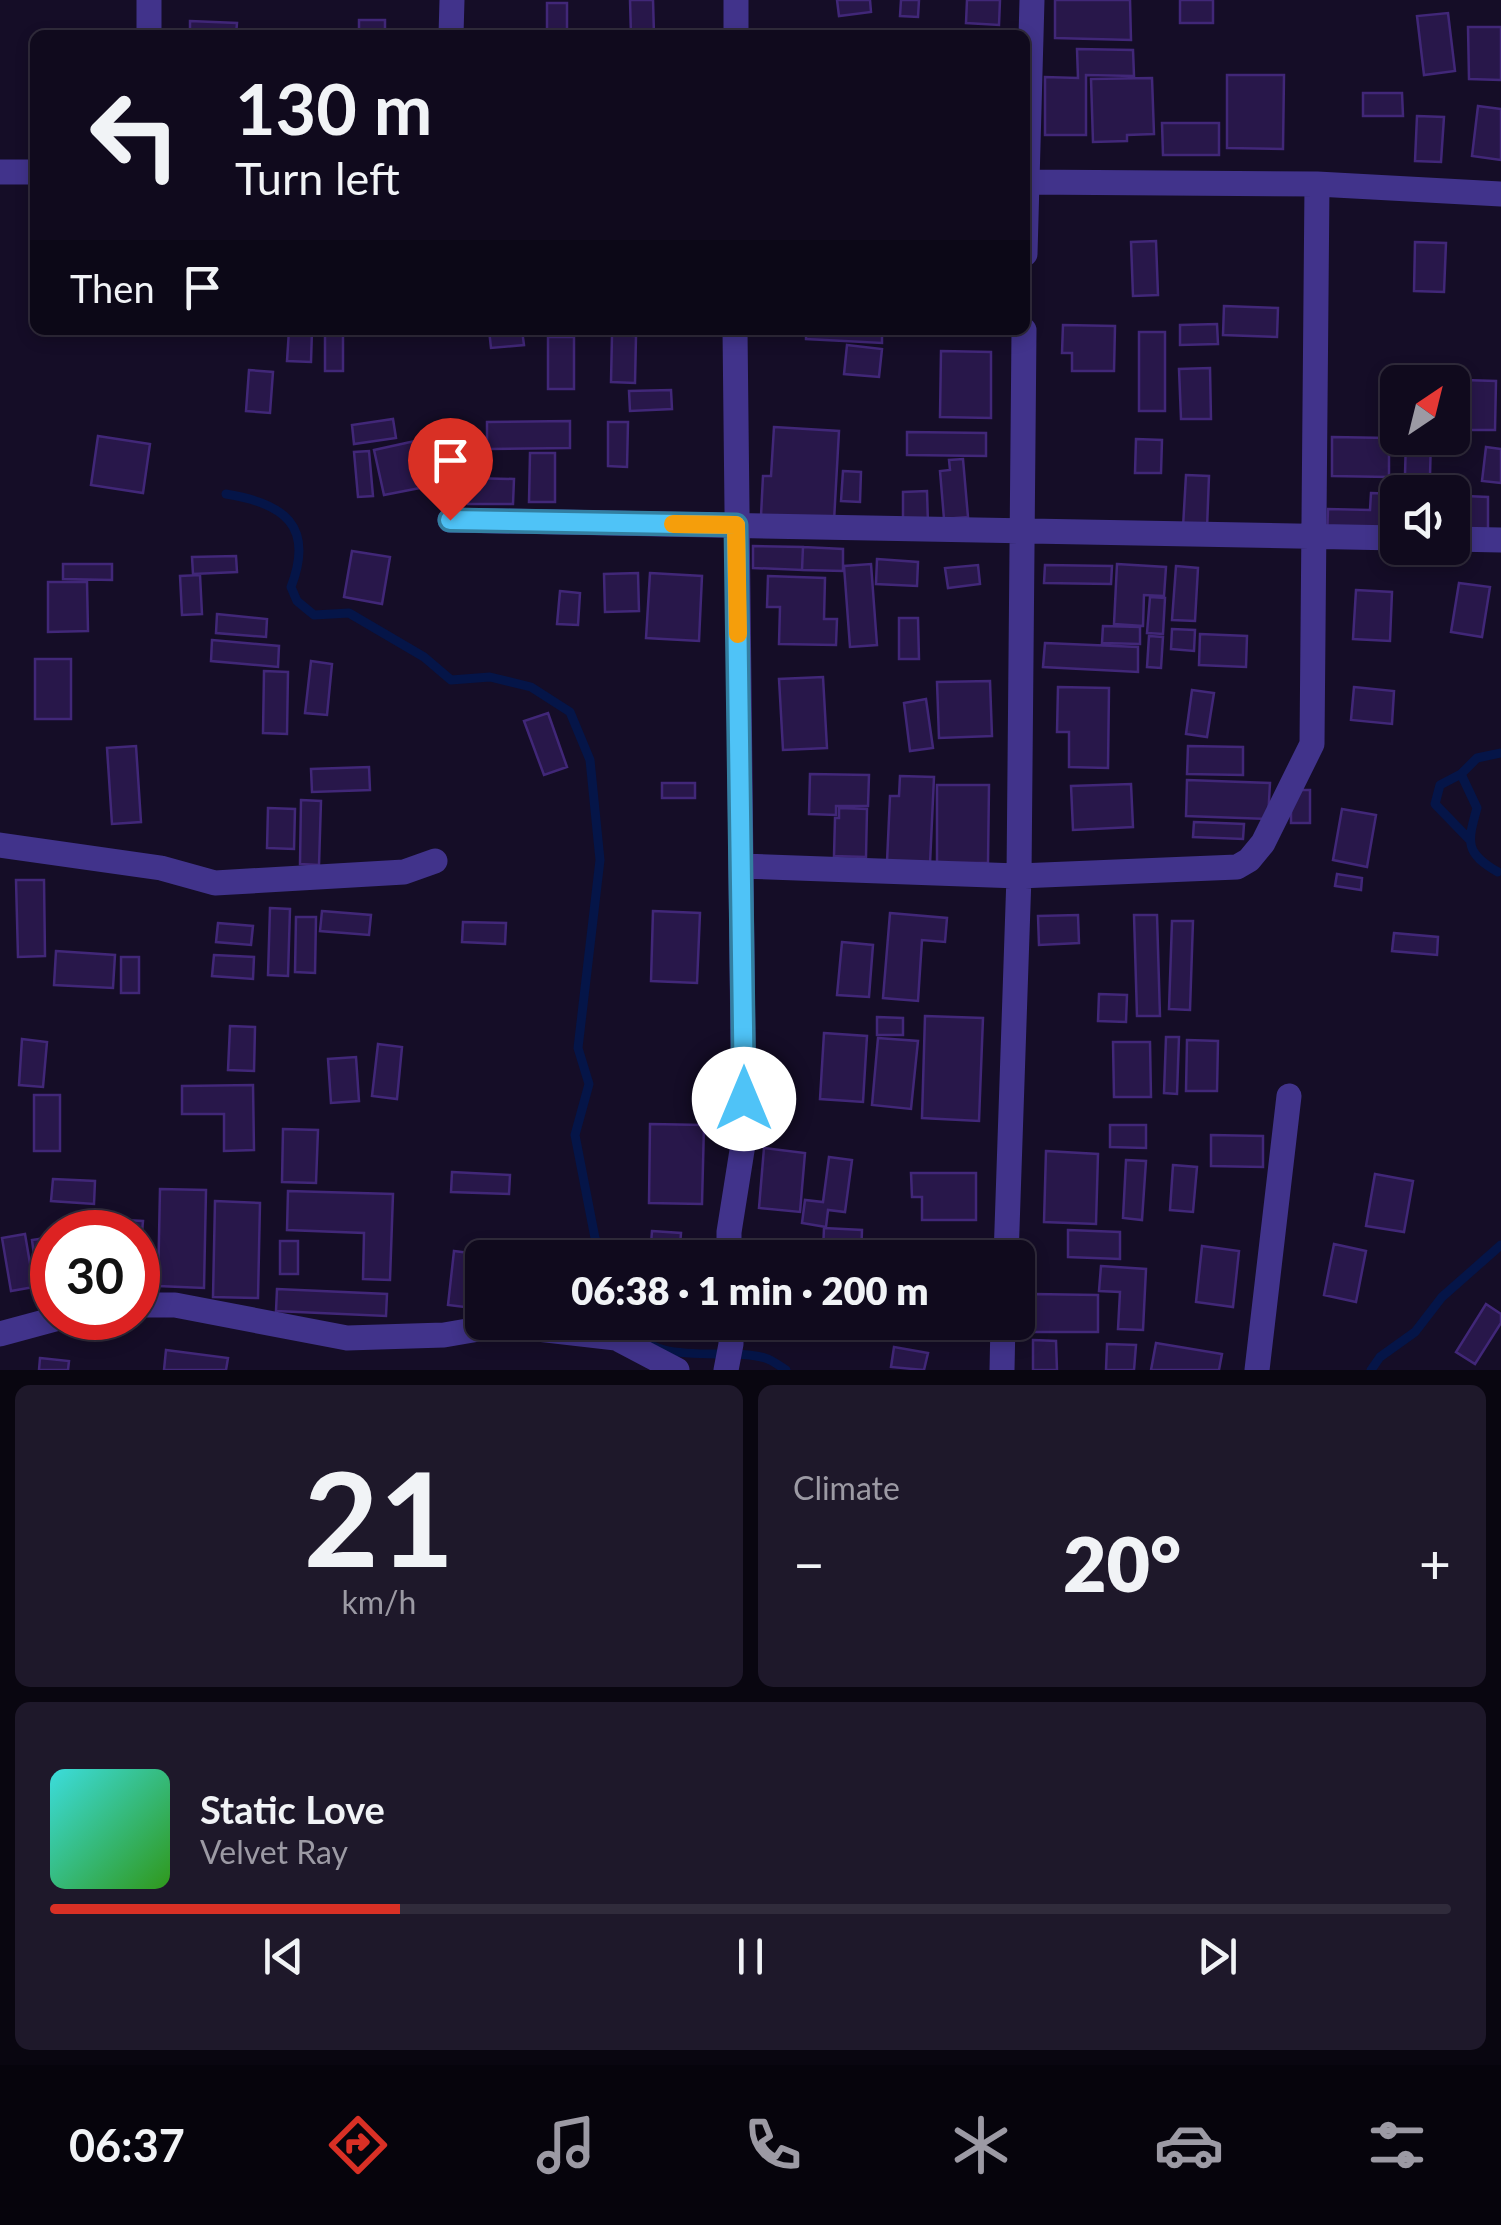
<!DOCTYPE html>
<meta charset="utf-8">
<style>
:root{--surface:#100a1d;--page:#1e182a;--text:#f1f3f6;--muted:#9c9aa4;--line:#302b3b;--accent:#d93025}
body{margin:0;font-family:Lato,sans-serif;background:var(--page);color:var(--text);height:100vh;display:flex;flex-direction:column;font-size:38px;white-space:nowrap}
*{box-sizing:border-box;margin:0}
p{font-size:32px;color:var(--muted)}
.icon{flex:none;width:55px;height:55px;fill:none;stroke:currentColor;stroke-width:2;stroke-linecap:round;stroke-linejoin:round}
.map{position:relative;height:1370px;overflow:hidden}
.panel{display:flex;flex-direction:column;gap:15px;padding:15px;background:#090610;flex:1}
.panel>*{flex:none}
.guide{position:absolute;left:30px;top:30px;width:1000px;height:305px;border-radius:15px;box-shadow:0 5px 15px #0003,0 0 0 2px var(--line);background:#100a1d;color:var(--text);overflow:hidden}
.needle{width:65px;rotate:35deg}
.controls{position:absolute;left:1380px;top:365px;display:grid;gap:20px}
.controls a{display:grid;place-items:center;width:90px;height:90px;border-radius:15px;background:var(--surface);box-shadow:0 5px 15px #0003,0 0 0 2px var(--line);font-size:50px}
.speed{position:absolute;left:30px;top:1210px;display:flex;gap:20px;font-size:50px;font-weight:700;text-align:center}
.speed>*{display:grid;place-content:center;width:130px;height:130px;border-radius:50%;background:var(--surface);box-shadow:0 5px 15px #0003,0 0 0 2px var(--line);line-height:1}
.speed .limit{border:15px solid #d22;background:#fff;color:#111}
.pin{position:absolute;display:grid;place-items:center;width:85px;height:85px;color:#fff;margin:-102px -42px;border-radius:50% 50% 50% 0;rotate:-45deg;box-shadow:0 0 10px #0007}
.pin .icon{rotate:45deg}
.me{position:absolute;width:110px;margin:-55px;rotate:0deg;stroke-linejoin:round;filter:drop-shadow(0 0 8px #0008)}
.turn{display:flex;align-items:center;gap:35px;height:210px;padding:0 40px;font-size:45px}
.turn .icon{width:130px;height:130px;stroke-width:2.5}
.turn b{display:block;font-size:70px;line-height:85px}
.then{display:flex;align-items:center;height:95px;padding:0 40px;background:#0003;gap:20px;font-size:38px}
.big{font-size:75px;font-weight:800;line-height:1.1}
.panel .tile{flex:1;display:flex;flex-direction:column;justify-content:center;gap:15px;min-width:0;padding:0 35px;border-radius:15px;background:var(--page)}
.panel .dial{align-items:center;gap:0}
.dial b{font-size:130px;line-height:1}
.song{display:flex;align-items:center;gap:30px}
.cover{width:120px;height:120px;border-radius:15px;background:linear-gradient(135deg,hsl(180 70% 55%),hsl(110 70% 35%))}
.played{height:10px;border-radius:5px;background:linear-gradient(90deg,var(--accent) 25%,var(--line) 25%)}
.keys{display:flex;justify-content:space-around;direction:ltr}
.heat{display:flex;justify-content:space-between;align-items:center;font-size:55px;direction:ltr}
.panel .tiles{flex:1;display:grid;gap:15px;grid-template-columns:1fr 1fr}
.tile:last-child{grid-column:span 2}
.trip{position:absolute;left:465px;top:1240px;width:570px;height:100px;border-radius:15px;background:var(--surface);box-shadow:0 5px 15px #0003,0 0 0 2px var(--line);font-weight:800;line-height:100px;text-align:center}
.tab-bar{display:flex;height:160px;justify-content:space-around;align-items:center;background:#06040c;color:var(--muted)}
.tab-bar .icon{width:70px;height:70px}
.tab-bar .on{color:var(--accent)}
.tab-bar b{font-size:45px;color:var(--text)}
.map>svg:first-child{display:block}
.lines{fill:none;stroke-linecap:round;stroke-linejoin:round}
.stream{stroke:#051548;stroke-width:9}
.building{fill:#28174a;stroke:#412778;stroke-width:2.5}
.minor{stroke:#41338b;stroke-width:25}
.route-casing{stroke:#337fa1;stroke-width:25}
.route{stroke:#4fc3f7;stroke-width:18}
.slow{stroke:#f59e0b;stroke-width:18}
</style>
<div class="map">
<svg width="1501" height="1370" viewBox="0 0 1501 1370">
<rect width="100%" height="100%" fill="#150d27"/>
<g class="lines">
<path class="stream" d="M226 494C283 503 315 525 291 587L297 601 314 615 349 613 424 657 451 680 490 677 531 687 570 712 590 760 600 860 578 1048 589 1084 575 1135 595 1238 605 1258
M1461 774 1440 785 1435 804 1469 839
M1498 872C1465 853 1467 843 1477 808L1461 774 1477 758 1501 753
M627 1322C651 1370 726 1346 765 1358 772 1360 780 1366 786 1370
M1371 1370 1380 1357 1415 1332 1442 1297 1501 1245"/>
</g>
<path class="building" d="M630 0H653L654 35H631Z
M837 0H870L871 12 839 16Z
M901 0H919L918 17 900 16Z
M967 0H1000L999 25 966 23Z
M1055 0H1130L1131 40 1055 38Z
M1180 0H1213V23H1180Z
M547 3H567V35H547Z
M1448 13 1455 71 1424 75 1417 16Z
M359 20H385V35H359Z
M190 21 237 23 236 35H190Z
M1468 27H1501V80L1469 79Z
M1077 49 1133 50 1134 76 1086 75V135H1045V77L1078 78Z
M1227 75H1284L1283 149 1227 148Z
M1152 78 1154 134 1127 135V141L1093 142 1091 79Z
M1363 93H1402L1403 116H1363Z
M1478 106 1501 109V160L1472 156Z
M1417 116 1444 117 1441 162 1415 161Z
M1162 123H1219V155H1163Z
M1156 241 1158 295 1133 296 1131 242Z
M1415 242 1446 243 1444 292 1414 291Z
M1224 306 1278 308 1277 337 1223 335Z
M1217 324 1218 344 1180 345V325Z
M1063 325 1115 326 1114 371H1072V353H1062Z
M289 330H312L311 362 287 361Z
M325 330H343V371H325Z
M489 330H522L524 345 491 348Z
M806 330H882V343L806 339Z
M1139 332H1165V411H1139Z
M612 335 636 336 635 383 611 382Z
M548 337H574V389H548Z
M847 345 882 349 879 377 844 374Z
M941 351 991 352V418L940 417Z
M1210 368 1211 419H1181L1179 369Z
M249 370 273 372 270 413 246 411Z
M1464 380 1496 381 1495 430H1463Z
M671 390 672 409 630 411 629 391Z
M393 419 396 438 354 444 352 425Z
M570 421V448L487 449V422Z
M608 422H628L627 467 608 466Z
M774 427 839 431 834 521 761 516 763 476H771Z
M907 432 986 433V456L907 455Z
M98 436 150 444 143 493 91 485Z
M1332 437 1389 438V477L1332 476Z
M1406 438H1431L1430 476 1405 475Z
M1136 439 1162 440 1161 473H1135Z
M415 441 425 487 384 495 374 450Z
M1486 447 1501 449V483L1482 481Z
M369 451 373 496 358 497 354 452Z
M530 453H555V502H529Z
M963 459 968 517 944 519 940 471 950 470 949 460Z
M843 471 861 472 860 502 841 501Z
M1186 475 1209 476 1207 528 1183 527Z
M468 478 514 479 513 504H468Z
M927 491 928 525H903V492Z
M1371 493 1396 494 1394 543 1327 540 1328 509 1370 510Z
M1465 496 1488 497V532H1464Z
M753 546 803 547 802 570 753 568Z
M803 547 843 549V571L802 570Z
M352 551 390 557 382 604 344 597Z
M236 556 237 572 193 574 192 557Z
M877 559 918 562 917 586 876 584Z
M63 564H112V580L63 579Z
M871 564 877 645 850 647 844 566Z
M1117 564 1166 567 1164 596 1144 595 1143 626 1114 624Z
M978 565 980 584 948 588 945 568Z
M1045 565 1112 566 1111 584 1044 583Z
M1176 566 1198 568 1195 621 1172 620Z
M638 573 639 611 605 612 604 574Z
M650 573 702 576 699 641 646 638Z
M200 575 202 614 182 615 180 576Z
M768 576 825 578 824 619H837L836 645 779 644 780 607H767Z
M48 582H87L88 631 48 632Z
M1459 583 1490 587 1482 637 1451 632Z
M1356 590 1392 592 1390 641 1353 639Z
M560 591 580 593 578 625 557 624Z
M1150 597 1165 598 1163 634 1147 633Z
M217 614 267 619 266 637 216 633Z
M899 618H918L919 659H899Z
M1103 626 1140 627V644L1102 643Z
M1172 629 1195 630 1194 651 1171 649Z
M1200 634 1247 636 1246 667 1199 665Z
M1149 636 1163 637 1161 668 1147 667Z
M212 640 279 646 278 667 211 661Z
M1045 643 1138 647V672L1043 667Z
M35 659H71V719H35Z
M311 661 332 664 327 715 305 713Z
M264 671 288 672 287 734 263 733Z
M823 677 827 748 783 750 779 679Z
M990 681 992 736 939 738 937 682Z
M1058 687 1109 688 1108 768 1069 767V732H1057Z
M1354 687 1394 691 1392 724 1351 720Z
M1192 690 1214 693 1207 737 1186 734Z
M926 699 933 748 910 751 904 703Z
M548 713 567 767 544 775 524 721Z
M136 746 141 822 112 824 107 748Z
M1188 746 1243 747V775L1187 774Z
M369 767 370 790 312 792 311 769Z
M810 774 869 775 868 806H836V815L809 814Z
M900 776 934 777 930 864 887 862 890 796H899Z
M1187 780 1270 783 1268 819 1186 816Z
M662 783H695V798H662Z
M1131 784 1133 827 1073 830 1071 786Z
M937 785H989L988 863H937Z
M1291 790H1310V823H1291Z
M301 800 321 801 319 865 300 864Z
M268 808 295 809 294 849 267 848Z
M839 808 867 809 866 857 834 856 835 818H839Z
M1342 809 1376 815 1367 867 1333 860Z
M1194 822 1244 824 1243 839 1193 837Z
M1337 874 1362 878 1361 890 1335 886Z
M16 880H44L45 956 18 957Z
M270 908 290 909 288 976 268 975Z
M322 911 371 915 369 935 320 931Z
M653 911 700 913 697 983 651 981Z
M890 913 947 918 945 942 922 940 918 1001 883 998Z
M1078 915 1079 943 1039 945 1038 916Z
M1134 915H1157L1160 1016H1137Z
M296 917H316L315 973 295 972Z
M1172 921H1193L1190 1010 1169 1009Z
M463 922 506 923 505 944 462 942Z
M218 923 253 926 251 945 216 942Z
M1394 933 1438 937 1437 955 1392 951Z
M842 942 873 945 869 997 837 995Z
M56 951 115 955 113 988 54 985Z
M214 955 254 957 253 979 212 976Z
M121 957H139V993H121Z
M1099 994 1127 995 1126 1022 1098 1021Z
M925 1016 983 1018 979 1121 922 1118Z
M877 1017 903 1018V1035H877Z
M230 1026 255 1027 254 1071 228 1070Z
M824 1033 867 1036 863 1102 820 1099Z
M1166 1037H1179L1177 1094 1164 1093Z
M878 1038 918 1041 911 1109 872 1105Z
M22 1039 47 1042 43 1087 19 1085Z
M1187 1040 1218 1041 1217 1091H1186Z
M1113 1042H1150L1151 1097H1114Z
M378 1044 402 1047 397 1099 372 1096Z
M356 1057 359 1101 331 1103 328 1059Z
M253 1085 254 1150 224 1151V1114H182V1086Z
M34 1095H60V1151H34Z
M650 1124 704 1125 702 1204 649 1203Z
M1110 1125H1146V1148L1110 1147Z
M283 1129 318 1130 316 1183 282 1182Z
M1211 1135 1263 1136V1167L1211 1166Z
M764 1148 805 1153 800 1212 759 1208Z
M1046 1151 1098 1154 1096 1224 1044 1222Z
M829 1157 852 1160 845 1212 828 1210 826 1227 802 1223 805 1200 823 1202Z
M1126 1160 1146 1161 1142 1220 1123 1218Z
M1173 1165 1197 1167 1193 1212 1170 1210Z
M452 1172 510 1175 509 1194 451 1192Z
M911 1173H976V1220H922V1197H912Z
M1375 1174 1413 1181 1404 1232 1366 1226Z
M53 1179 95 1181 94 1204 51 1201Z
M160 1189 206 1190 204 1288 158 1286Z
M288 1191 393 1194 390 1280 363 1279 364 1233 287 1230Z
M215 1201 260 1203 258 1298 213 1297Z
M102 1219 143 1221 141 1244H138V1232H101Z
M824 1228 862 1230 861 1258H842V1252L823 1251Z
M1068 1230 1120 1232V1259L1068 1257Z
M652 1231 681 1233 679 1258H650Z
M25 1234 34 1287 11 1291 2 1238Z
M52 1237V1293L39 1294 32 1240Z
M280 1241H298V1274H280Z
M968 1244 969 1258H897V1248Z
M1334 1244 1366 1251 1356 1302 1324 1295Z
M1202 1246 1239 1251 1233 1307 1196 1302Z
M773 1247 825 1251V1258H772Z
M454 1251 493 1256 482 1258V1309L448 1305Z
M1101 1266 1146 1269 1143 1330 1118 1329 1120 1292 1099 1291Z
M277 1289 387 1294 386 1316 276 1311Z
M1033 1294 1098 1295V1332H1033Z
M1486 1304 1501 1314V1323L1475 1364 1456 1352Z
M1033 1340 1056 1341 1057 1370H1033Z
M1156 1343 1222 1354 1219 1370H1151Z
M1107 1344 1136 1345 1134 1370H1106Z
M894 1347 928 1353 924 1370 891 1367Z
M166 1350 228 1358 226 1370H164Z
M40 1358 69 1361 68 1370H39Z"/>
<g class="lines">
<path class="minor" d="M149 0V35
M451 35 452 0
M736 35V0
M0 172H35
M1025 182 1317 184 1501 194
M1025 254 1032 0
M450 520 1398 538
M1452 539 1501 540
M0 845 161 868 215 883 404 872 435 861
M742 866 1019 876 1237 867 1249 860 1263 843 1312 744 1317 184
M729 1258V1232L744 1138 735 330
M1006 1258 1019 876 1024 330
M138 1305H175L347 1338 444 1335 502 1325 616 1338 677 1370
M0 1334 59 1318
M726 1370 731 1344V1322
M1002 1370 1003 1322
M1257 1370 1289 1096"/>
</g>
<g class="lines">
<g class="route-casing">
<path id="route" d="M450 520 736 525 744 1099"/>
</g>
<use href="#route" class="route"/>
<path class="slow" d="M673 524 736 525 738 634"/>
</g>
</svg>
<div class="controls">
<a><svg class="needle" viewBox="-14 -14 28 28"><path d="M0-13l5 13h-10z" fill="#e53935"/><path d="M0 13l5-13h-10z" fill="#9c9aa4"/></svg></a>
<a><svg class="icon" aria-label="sound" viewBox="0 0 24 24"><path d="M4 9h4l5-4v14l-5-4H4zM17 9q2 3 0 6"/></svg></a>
</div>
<div class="speed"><div class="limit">30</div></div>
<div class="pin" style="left:450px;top:520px;background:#d93025"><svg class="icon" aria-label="arrive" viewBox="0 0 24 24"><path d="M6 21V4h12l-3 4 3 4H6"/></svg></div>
<svg class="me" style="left:744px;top:1099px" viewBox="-20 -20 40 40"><circle r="19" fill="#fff"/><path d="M0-13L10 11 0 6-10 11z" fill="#4fc3f7"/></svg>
<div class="trip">06:38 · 1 min · 200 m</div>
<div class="guide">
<div class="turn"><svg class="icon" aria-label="left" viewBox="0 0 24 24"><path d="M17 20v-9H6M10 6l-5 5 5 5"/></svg><div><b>130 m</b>Turn left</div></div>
<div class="then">Then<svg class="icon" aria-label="arrive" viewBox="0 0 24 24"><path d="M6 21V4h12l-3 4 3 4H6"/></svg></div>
</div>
</div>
<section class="panel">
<div class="tiles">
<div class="tile dial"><b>21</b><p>km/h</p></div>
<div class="tile"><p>Climate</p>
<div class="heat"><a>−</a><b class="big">20°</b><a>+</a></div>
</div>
<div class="tile">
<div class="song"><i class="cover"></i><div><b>Static Love</b><p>Velvet Ray</p></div></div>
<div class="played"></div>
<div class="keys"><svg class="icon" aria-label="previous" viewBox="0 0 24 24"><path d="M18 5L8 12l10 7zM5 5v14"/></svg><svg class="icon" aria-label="pause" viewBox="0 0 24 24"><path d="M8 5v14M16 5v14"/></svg><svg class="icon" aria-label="next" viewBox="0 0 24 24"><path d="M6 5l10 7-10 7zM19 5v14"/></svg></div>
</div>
</div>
</section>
<nav class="tab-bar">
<b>06:37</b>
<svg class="icon on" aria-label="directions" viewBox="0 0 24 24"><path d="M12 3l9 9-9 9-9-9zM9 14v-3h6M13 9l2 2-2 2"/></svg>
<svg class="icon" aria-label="music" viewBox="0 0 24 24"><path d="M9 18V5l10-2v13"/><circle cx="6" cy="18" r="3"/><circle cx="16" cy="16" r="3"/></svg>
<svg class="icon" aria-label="phone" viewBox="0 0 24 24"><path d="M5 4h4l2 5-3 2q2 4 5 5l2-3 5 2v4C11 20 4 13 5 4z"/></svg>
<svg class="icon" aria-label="climate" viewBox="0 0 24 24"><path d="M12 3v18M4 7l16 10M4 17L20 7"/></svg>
<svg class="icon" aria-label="car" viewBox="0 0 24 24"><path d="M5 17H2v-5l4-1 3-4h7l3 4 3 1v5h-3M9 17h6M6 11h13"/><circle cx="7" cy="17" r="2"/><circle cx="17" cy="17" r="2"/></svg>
<svg class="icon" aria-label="filters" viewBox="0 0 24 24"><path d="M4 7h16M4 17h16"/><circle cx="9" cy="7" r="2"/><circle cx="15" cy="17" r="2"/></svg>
</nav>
